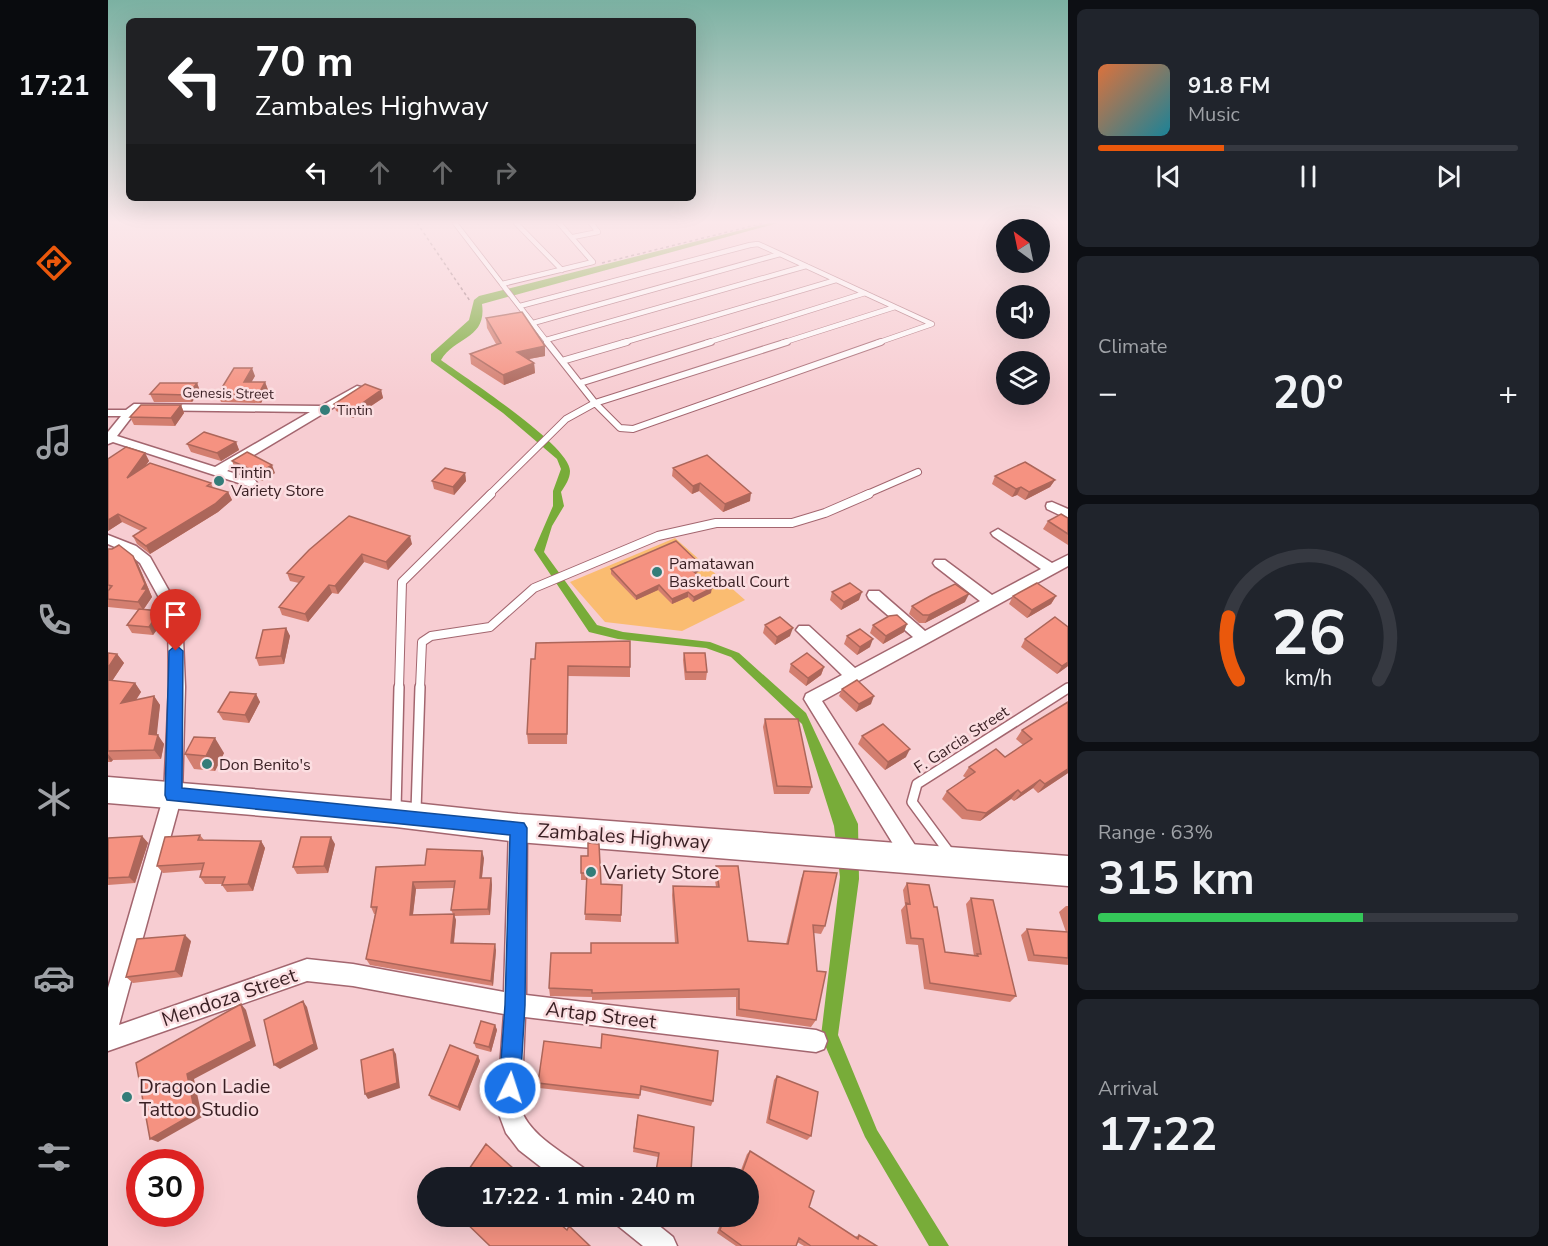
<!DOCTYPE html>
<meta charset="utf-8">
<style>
:root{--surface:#171b24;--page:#20242c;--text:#f1f3f6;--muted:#9ea1a6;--line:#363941;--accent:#ea580c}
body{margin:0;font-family:"Nunito Sans",sans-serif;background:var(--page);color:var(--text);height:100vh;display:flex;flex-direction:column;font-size:22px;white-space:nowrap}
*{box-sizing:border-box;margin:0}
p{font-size:20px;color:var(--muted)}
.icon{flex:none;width:33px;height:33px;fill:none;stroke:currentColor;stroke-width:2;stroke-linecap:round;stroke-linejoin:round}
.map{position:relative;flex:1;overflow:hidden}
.sheet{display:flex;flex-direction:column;gap:9px;padding:9px;background:#0d0f14;width:480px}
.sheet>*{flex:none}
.hud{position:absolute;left:18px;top:18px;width:570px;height:183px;border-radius:9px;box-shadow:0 6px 24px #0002;background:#202124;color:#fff;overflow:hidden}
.needle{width:39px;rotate:327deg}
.fabs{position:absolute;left:888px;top:219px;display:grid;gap:12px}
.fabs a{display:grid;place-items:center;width:54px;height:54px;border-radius:50%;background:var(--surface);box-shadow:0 6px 24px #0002;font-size:30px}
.speed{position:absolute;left:18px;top:1149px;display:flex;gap:12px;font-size:30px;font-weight:700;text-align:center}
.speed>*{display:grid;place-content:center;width:78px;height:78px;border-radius:50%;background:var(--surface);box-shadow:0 6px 24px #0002;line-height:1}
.speed .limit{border:9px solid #d22;background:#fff;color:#111}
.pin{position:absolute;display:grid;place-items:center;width:51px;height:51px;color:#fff;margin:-62px -26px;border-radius:50% 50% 50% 0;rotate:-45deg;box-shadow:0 0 6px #0007}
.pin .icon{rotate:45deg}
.me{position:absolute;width:66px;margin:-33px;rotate:4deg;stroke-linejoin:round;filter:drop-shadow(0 0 4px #0008)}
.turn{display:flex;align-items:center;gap:21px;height:126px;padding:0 30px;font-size:27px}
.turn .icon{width:78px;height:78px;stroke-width:2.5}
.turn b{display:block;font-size:42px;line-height:51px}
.lanes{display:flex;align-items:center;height:57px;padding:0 30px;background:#0003;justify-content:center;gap:30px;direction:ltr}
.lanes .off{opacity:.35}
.big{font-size:45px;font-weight:700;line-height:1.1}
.sheet .card{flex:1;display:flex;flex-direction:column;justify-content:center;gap:9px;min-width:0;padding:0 21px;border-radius:9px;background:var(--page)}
.sheet .dial{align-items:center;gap:0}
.dial svg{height:156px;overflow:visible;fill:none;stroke:var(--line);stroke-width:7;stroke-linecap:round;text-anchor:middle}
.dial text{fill:var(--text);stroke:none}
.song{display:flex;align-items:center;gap:18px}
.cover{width:72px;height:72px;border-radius:9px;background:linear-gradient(135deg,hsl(20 70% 55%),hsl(190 70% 35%))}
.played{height:6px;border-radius:3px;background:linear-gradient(90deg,var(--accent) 30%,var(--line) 30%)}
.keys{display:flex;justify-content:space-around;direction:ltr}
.heat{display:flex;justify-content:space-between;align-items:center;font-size:33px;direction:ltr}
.charge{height:9px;border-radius:4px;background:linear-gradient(90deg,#34c759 63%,var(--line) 0)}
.trip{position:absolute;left:309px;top:1167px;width:342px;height:60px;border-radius:30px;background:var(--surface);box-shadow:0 6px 24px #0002;font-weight:700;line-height:60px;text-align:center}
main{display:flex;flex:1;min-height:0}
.dock{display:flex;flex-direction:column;width:108px;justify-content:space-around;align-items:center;background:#090b0e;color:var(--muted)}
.dock .icon{width:42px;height:42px}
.dock .active{color:var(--accent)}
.dock b{font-size:27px;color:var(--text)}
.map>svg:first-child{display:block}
.green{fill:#fabc71}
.water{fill:#78ac39}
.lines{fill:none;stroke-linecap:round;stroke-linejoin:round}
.lane-far3-casing{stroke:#a3666f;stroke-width:6}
.lane-far2-casing{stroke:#a3666f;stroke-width:8}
.lane-far1-casing{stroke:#a3666f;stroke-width:10}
.lane-casing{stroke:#a3666f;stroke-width:12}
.street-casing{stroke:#a3666f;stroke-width:3}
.primary-casing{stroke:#a3666f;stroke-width:3}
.path{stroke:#99777c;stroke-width:1.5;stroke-dasharray:3 3;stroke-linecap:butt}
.lane-far3{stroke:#fff;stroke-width:4.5}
.lane-far2{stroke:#fff;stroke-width:6}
.lane-far1{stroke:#fff;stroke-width:8}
.lane{stroke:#fff;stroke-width:9}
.street{fill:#fff;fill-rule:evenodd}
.primary{fill:#fff;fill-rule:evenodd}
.wall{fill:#d37e6f;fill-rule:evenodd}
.shaded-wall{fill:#ac665a}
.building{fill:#f59281;stroke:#ac665a;stroke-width:1.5}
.route{fill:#1a73e8;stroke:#114b97;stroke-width:1.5}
.poi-dot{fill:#347d79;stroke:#fbdee1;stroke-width:2}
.labels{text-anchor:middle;stroke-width:5;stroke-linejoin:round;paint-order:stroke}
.far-street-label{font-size:14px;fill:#391f23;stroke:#fbdee1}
.far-poi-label{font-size:14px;fill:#391f23;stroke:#fbdee1;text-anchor:start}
.poi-label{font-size:16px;fill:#391f23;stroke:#fbdee1;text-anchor:start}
.street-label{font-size:16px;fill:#391f23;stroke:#fbdee1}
.near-street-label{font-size:20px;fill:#391f23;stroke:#fbdee1}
.near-poi-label{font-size:20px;fill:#391f23;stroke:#fbdee1;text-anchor:start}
</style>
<main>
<nav class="dock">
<b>17:21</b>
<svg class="icon active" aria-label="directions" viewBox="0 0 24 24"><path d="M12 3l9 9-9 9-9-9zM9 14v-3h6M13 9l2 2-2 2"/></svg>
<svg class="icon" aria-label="music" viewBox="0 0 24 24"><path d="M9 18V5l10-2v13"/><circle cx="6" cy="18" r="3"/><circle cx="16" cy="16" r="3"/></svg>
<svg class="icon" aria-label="phone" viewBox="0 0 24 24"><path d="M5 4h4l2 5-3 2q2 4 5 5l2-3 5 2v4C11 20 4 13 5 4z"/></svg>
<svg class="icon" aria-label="climate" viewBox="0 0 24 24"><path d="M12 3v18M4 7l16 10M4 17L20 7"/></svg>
<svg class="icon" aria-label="car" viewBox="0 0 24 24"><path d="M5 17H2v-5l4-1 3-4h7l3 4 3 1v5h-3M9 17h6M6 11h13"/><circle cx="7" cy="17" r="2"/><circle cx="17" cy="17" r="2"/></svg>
<svg class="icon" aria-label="filters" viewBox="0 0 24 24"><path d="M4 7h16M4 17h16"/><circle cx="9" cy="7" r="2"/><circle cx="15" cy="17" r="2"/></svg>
</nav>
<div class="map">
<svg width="960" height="1246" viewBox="0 0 960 1246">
<rect width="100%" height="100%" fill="#f7cdd2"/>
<path class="green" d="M567 538 637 600 574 631 497 622 462 582Z"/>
<path class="water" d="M661 223H670L374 304C379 339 348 336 333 360 356 377 462 445 462 471 462 479 457 486 453 492L456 506 444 526 436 552 489 625 515 632 602 642 631 653 698 713 750 824 751 879 730 1035 769 1130 841 1246H821L757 1137 713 1036 732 877 726 826 694 724 623 657 598 648 510 639 481 632 426 550 445 506V491L453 469 449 459 395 413 323 361V354L361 320 366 300 371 296Z"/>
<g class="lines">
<g class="lane-far3-casing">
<path id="lane-far3" d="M347 223 394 284
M408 223 454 270
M465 237 490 232 483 223
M412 306 642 245 650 244 672 254
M425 323 672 254 787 307
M438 340 698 266
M440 343 394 284 485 262 451 223
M514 343 728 280
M598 343 757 293
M674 343 787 307
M769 343 824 324 787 307"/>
</g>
<g class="lane-far2-casing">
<path id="lane-far2" d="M679 342 487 403 512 428 525 429 773 342
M454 361 519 342
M472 383 603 342
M381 495 458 419 487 403 439 342
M757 495 810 472"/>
</g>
<g class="lane-far1-casing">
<path id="lane-far1" d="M291 688 294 582 383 494
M312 688 314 642 323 636 382 627 426 588 550 536 608 523H684L717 513 761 494"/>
</g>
<g class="lane-casing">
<path id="lane" d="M288 810 291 687
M308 811 312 687
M843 855 804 802 809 784 960 688"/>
</g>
<g class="street-casing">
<path id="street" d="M249 386 253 387V391L119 471 147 480 149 483 143 487 5 442 0 444V432L13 416H0V410H18L26 404 213 406ZM29 410 202 412 107 467 9 436Z
M944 502 960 509V519L939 509 938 506 939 503Z
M890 529 944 563 960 555V566L714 701 812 853 815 859 812 865 805 868 798 865 696 699 698 694 734 675 688 630 691 626H701L747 668 805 637 761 599 759 595 761 591H771L817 631 872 601 827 566 825 563 827 560H837L884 595 933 569 885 536 883 533Z
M0 535 28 546 42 557 74 614 77 687 74 795 11 1025 199 959 245 964 396 992 401 828 403 822 410 820 417 822 419 828 418 995 708 1030 716 1033 719 1041 716 1049 708 1052 417 1017 413 1109C421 1135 456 1153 477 1169L480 1178H447L411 1150 398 1133 389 1109 396 1014 245 986 199 981 0 1051V988L56 795 61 687 60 614 32 563 18 552 0 544Z
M505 1216H539L565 1237 569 1246H535L509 1225Z"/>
</g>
<g class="primary-casing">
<path id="primary" d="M0 777 288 801 410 814 960 856V886L410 842 288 827 0 803Z"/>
</g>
<path class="path" d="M309 223 362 301
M494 263 656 223"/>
<use href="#lane-far3" class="lane-far3"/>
<use href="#lane-far2" class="lane-far2"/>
<use href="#lane-far1" class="lane-far1"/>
<use href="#lane" class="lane"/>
<use href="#street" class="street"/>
<use href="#primary" class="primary"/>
</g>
<path class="wall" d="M378 318 437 356 421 359 426 363 427 373 396 385 363 364 362 354 388 344 379 328Z
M147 376 143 382H157L160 390 153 403 113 402 110 394Z
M89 383 92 391 84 402H46L42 394Z
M273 390 275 398 245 418 228 411 226 404Z
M73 405 76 413 67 426 26 425 22 417Z
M128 442 131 450 113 461 83 452 79 444Z
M37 453 41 461 38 465 103 483 105 488 120 492 124 500 110 512 42 554 29 544 25 536 33 531 14 522 0 531V459Z
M124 461 167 473 154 481 127 469Z
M565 468 642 501 615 512 591 491 584 494 564 476Z
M357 473 358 481 346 495 326 489 324 481Z
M887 476 947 480 942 487 917 500 909 495 904 497 884 484Z
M241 516 304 544 280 570 256 562 230 594 224 593 200 622 174 615 171 607 191 583 182 581 179 573Z
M960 518V545L935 529 940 521Z
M0 549 25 556 30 564 44 597 36 609 57 619 45 635 24 633 19 625 30 610 0 607Z
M503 569 594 570 587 573 603 593 585 602 580 597 564 604 550 590 528 600 503 574Z
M724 592 751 600 733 610 722 600Z
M905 596H948L943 604 919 618 901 604Z
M857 602 817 623H811L801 614 804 606Z
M657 625 682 636 667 645 655 633Z
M765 625 796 632 775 644 762 633Z
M960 627V666L949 674 913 647 917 639Z
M178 628 182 636 176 664 151 666 148 658Z
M739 636 762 647 749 655 736 644Z
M0 653 9 654 16 663 4 681 27 683 33 692 28 700 46 696 52 705 48 735 56 744 53 759 5 760 3 762H0Z
M576 653 599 672 598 680H577L575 660Z
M427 659 522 667V677L460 676 459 744H420L419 734Z
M683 664 716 667 713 675 698 686 681 672Z
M734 689 763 704 748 712 731 696Z
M148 694 152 702 141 723 115 720 110 712Z
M960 702V773L930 793 925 788 906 801 903 799 872 821 854 819 834 799 839 791 858 778 855 776 861 767 897 757 915 745 908 739 914 730Z
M657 719 704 787 701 794H666L655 727Z
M754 736 798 757 777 770 750 744Z
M116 753 107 771 86 769 77 754Z
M92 835 96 840 153 841 157 848 145 891 119 892 114 885V884H97L92 877 94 870 55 873 49 866Z
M34 836 40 843 27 883 0 885V838Z
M227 844 220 873 189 874 185 867Z
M473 856 513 915V922L477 920 479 880H473Z
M376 858 374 878H383L384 885 382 915 346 916 348 920 346 943 388 950 385 986 262 965 258 959 267 914H266L263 907 317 865ZM346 888 343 910 345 914 305 915 308 889Z
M608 866 640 941 678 944 693 879 696 871 717 926 713 934 706 933 708 1020 703 1027 628 1016V997L484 1000V997L442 996 441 988 483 953 567 943 564 895 565 886 608 887 606 874Z
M799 883 826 907 837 952 866 956 858 904 863 898 908 996 902 1002 816 989 810 945 798 944 793 910 797 905 795 890Z
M958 906H960V965L920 961 913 935 919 929 958 932 951 912Z
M83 941 74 977 25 983 18 977Z
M387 1025 389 1030 383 1052 368 1048 366 1043Z
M436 1041 605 1101 603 1106 533 1090 531 1099 431 1088 430 1083Z
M370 1056 372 1061 352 1111 323 1099 321 1095Z
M669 1076 703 1136 699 1140 658 1123 666 1080Z
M529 1119 583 1171 599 1178H547L550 1157 525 1152Z
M642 1151 701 1207 747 1237 751 1235 769 1246H696L689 1242 688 1246H628L609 1233 615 1216H640V1178H630L639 1154Z"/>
<path class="shaded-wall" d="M437 346V356L410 361 409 352Z
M426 363 427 373 396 385 395 375Z
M144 368 147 376 139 390 136 382Z
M157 382 160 390 153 403 150 395Z
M89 383 92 391 84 402 80 395Z
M273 390 275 398 245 418 243 411Z
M73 405 76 413 67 426 63 418Z
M128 442 131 450 113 461 109 453Z
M37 453 41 461 23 486 19 478Z
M164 465 167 473 154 481 151 473Z
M357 473 358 481 346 495 345 487Z
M947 480 942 487 917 500 921 492Z
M592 483 591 491 584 494 585 486Z
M913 487 909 495 904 497 908 489Z
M120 492 124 500 110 512 42 554 38 546Z
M643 493 642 501 615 512 617 504Z
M10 514 14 522 0 531V520Z
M302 536 304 544 280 570 278 562Z
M254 554 256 562 230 594 227 586Z
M25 556 30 564 44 597 35 610 30 602Z
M594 566V570L584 575V570Z
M221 585 224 593 200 622 197 614Z
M551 585 550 590 528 600V596Z
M604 588 603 593 585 602 586 597Z
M580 592V597L564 604V599Z
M754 592 751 600 733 610 736 602Z
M861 594 857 602 817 623 821 615Z
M948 596 943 604 919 618 924 610Z
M52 611 57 619 45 635 41 627Z
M799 624 796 632 775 644 778 636Z
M178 628 182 636 176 664 173 656Z
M685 628 682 636 667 645 669 637Z
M765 639 762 647 749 655 752 647Z
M9 654 16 663 0 687V668Z
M960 662V666L949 674 954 666Z
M716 667 713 675 698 686 700 678Z
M27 683 33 692 20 712 13 703Z
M148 694 152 702 141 723 137 715Z
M46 696 52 705 48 743 41 734Z
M766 696 763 704 748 712 751 704Z
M50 735 56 744 53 759 46 750Z
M107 738 116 753 107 771 98 756Z
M802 749 798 757 777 770 780 762Z
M0 754 5 760 3 762 0 758Z
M960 769V773L930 793 937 784Z
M932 780 925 788 906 801 913 793Z
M910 790 903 799 872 821 878 813Z
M34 836 40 843 27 883 21 877Z
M223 837 227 844 220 873 216 866Z
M153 841 157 848 145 891 140 884Z
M374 851 376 858 373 885 372 878Z
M383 878 384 885 382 915 380 909Z
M305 882 308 889 304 921 302 915Z
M346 914 348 920 345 949 343 943Z
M77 935 83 941 74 977 67 971Z
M387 944 388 950 385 986 383 981Z
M195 1001 199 1007 210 1049 172 1069 166 1065Z
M133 1004 138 1010 148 1046 86 1079 94 1117 50 1142 42 1139 79 1074Z
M387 1025 389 1030 383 1052 381 1047Z
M285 1049 288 1054 292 1088 260 1099 257 1094Z
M370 1056 372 1061 352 1111 350 1107Z
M406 1169 407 1172 404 1178H400Z"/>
<path class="building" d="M414 312 437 346 409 352 426 363 395 375 362 354 393 343 378 318Z
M126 368H144L136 382H157L150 395 110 394Z
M52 383H89L80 395 42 394Z
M257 384 273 390 243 411 226 404Z
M33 405H73L63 418 22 417Z
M96 432 128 442 109 453 79 444Z
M18 447 37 453 19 478 42 463 103 483 99 486 120 492 107 504 38 546 25 536 38 528 10 514 0 520V459Z
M139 452 164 465 151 473 124 461Z
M599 455 643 493 617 504 592 483 585 486 565 468Z
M917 462 947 480 921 492 913 487 908 489 887 476Z
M337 468 357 473 345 487 324 481Z
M953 514 960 518V534L940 521Z
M241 516 302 536 278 562 254 554 227 586 221 585 197 614 171 607 196 577 179 573 201 550Z
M568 541 594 566 584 570 604 588 586 597 580 592 564 599 551 585 528 596 503 569Z
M11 545 25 556 37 584 34 589H39L30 602 0 599V591L4 586 0 585V549H4Z
M742 583 754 592 736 602 724 592Z
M929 583 948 596 924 610 905 596Z
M847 584 861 594 821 615H815L804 606 824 595Z
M31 609 52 611 41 627 19 625Z
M789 615 799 624 778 636 765 625 781 616Z
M672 617 685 628 669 637 657 625Z
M947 617 960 627V662L954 666 917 639Z
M178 628 173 656 148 658 155 630Z
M752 629 765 639 752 647 739 636Z
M522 641V667L460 666 459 734H419L423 659H427L428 643Z
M0 653 9 654 0 668Z
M576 653H597L599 672H578Z
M699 653 716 667 700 678 683 664Z
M0 680 27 683 13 703 46 696 41 734 50 735 46 750 0 751Z
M749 680 766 696 751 704 734 689Z
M122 692 148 694 137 715 110 712Z
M960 702V769L937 784 932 780 913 793 910 790 878 813 859 810 839 791 867 772 861 767 888 749 897 757 924 739 914 730Z
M657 719H690L704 787 669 786Z
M775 724 802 749 780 762 754 736Z
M86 737 107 738 98 756 77 754Z
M92 835 90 840 153 841 140 884 114 885 117 877H92L96 863 49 866 57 837Z
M34 836 21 877 0 878V838Z
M193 837H223L216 866 185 867Z
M480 843 491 844 493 884 514 885 513 915 477 914 479 873H473V856H480Z
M319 849 374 851 372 878H383L380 909 343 910 347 881 305 882 302 915 346 914 343 943 387 944 383 981 258 959 269 907H263L268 867 317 865Z
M608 866H630L640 941 680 944 696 871 729 873 717 926 705 925 709 971 718 972 708 1020 631 1009V989L484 993V990L441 988 443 953H483V943H570L565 886 611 887Z
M799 883 821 885 826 907H829L837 952 870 956 869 954H873L863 898 885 900 908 996 822 983 815 939 803 938 798 903 802 904Z
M919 929 960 932V958L926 955Z
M77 935 67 971 18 977 29 939Z
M195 1001 206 1044 166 1065 156 1020Z
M133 1004 143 1041 79 1074 87 1113 42 1139 28 1063Z
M373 1021 387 1025 381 1047 366 1043Z
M494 1034 610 1051 605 1101 533 1086 532 1095 430 1083 436 1041 493 1048Z
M342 1045 370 1056 350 1107 321 1095Z
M285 1049 289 1083 257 1094 253 1060Z
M669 1076 710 1092 703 1136 661 1119Z
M530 1115 586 1127 583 1171 600 1176 599 1178H547L551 1153 526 1148Z
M378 1144 406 1169 400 1178H355Z
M642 1151 706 1191 701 1207 750 1239 751 1235 769 1246H703L691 1238 688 1246H634L612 1230 617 1216H640V1178H632Z
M351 1216H443L459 1230 461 1226 482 1246H382Z"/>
<linearGradient id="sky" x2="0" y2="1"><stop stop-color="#7bb1a2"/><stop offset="0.56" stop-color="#fbe8eb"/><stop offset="1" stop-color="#fbe8eb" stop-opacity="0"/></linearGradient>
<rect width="960" height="397" fill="url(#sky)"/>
<path class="route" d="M68 645 75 651 74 788 416 823 419 828 417 1005 412 1088 409 1095 402 1098 394 1095 391 1088 397 1005 402 835 59 800 57 795 61 651Z"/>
<g class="poi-dot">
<circle cx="217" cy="410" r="6"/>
<circle cx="111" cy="481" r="6"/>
<circle cx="549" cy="572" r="6"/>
<circle cx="99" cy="764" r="6"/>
<circle cx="483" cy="872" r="6"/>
<circle cx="19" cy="1097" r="6"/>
</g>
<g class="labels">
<g class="far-street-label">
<text transform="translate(120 393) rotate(1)" y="5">Genesis Street</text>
</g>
<g class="far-poi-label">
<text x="229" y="415">Tintin</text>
</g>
<g class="poi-label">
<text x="123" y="478">Tintin<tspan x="123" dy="18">Variety Store</tspan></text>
<text x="561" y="569">Pamatawan<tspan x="561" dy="18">Basketball Court</tspan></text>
<text x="111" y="770">Don Benito's</text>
</g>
<g class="street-label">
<text transform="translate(853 739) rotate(-33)" y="6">F. Garcia Street</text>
</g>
<g class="near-street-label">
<text transform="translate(516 836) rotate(4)" y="7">Zambales Highway</text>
<text transform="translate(121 997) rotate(-19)" y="7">Mendoza Street</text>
<text transform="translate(493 1015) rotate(7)" y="7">Artap Street</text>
</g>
<g class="near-poi-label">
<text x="495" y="879">Variety Store</text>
<text x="31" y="1093">Dragoon Ladie<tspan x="31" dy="23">Tattoo Studio</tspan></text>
</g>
</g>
</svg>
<div class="fabs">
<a><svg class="needle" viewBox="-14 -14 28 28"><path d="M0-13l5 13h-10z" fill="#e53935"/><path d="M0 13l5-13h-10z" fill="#9ea1a6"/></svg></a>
<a><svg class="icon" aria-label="sound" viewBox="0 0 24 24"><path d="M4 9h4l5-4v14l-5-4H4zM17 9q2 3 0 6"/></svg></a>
<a><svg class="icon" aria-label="layers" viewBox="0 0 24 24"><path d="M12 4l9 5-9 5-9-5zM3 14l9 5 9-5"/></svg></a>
</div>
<div class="speed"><div class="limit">30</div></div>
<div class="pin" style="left:68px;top:651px;background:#d93025"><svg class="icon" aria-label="arrive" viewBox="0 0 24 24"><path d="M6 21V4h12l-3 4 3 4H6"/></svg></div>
<svg class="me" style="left:402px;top:1088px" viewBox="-20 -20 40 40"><circle r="17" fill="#1a73e8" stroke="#fff" stroke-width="3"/><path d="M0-11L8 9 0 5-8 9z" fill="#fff"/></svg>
<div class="trip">17:22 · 1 min · 240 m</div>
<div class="hud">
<div class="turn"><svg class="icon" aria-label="left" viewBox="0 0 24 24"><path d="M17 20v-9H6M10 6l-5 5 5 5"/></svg><div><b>70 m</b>Zambales Highway</div></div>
<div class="lanes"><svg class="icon" aria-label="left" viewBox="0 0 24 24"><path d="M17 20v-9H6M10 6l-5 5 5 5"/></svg><svg class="icon off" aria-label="ahead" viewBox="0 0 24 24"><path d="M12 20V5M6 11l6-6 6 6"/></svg><svg class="icon off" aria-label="ahead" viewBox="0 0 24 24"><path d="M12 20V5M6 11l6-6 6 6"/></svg><svg class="icon off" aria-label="right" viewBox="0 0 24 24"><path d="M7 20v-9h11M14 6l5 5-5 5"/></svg></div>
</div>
</div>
<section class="sheet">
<div class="card">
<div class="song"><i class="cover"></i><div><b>91.8 FM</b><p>Music</p></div></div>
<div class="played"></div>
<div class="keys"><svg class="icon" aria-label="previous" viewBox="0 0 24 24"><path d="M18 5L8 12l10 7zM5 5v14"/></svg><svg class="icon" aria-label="pause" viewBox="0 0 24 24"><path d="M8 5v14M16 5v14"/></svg><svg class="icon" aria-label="next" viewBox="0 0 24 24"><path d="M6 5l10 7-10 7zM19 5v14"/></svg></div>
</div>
<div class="card"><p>Climate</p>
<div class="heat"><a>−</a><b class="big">20°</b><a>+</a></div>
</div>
<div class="card dial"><svg viewBox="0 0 100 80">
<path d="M14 69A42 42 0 1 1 86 69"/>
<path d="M14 69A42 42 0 0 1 9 37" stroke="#ea580c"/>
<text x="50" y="56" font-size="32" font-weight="700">26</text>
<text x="50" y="72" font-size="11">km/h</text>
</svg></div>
<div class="card"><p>Range · 63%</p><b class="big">315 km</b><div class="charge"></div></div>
<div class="card"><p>Arrival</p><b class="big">17:22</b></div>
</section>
</main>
